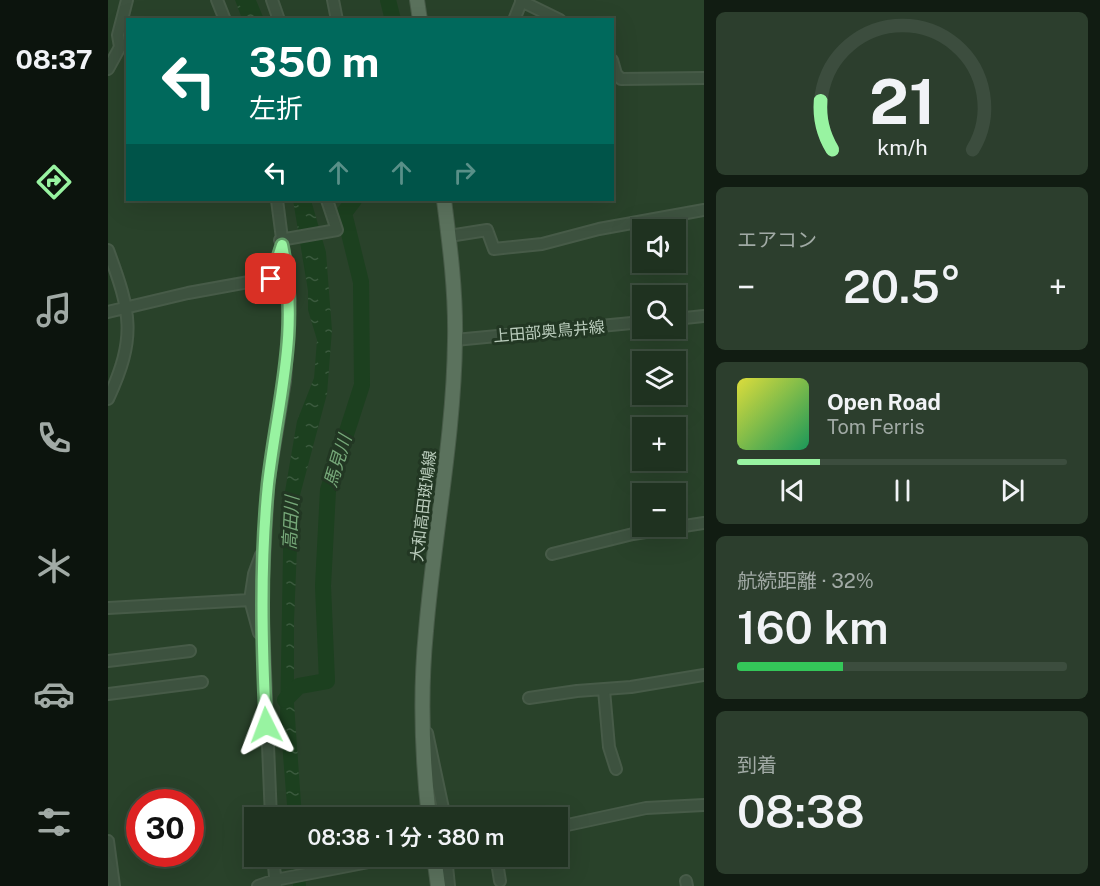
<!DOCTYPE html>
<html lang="ja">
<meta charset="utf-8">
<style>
:root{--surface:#1f3220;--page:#2c3e2d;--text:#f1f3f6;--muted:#a1aaa5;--line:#3c4d3e;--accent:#98f3a1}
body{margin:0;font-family:"Public Sans","Noto Sans JP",sans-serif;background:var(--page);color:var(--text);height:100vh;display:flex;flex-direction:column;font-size:22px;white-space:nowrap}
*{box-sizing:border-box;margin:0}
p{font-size:20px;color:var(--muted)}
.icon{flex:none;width:33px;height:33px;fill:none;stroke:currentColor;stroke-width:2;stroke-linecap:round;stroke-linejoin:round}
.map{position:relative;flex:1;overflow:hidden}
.panel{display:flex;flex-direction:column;gap:12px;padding:12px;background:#111c12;width:396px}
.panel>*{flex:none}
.banner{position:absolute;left:18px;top:18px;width:488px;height:183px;border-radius:0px;box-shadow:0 6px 24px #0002,0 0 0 2px var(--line);background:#00695c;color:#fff;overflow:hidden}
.tools{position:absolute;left:524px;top:219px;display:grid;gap:12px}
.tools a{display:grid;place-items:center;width:54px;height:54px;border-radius:0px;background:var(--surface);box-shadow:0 6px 24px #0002,0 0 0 2px var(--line);font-size:30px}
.speed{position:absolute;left:18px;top:789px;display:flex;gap:12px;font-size:30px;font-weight:700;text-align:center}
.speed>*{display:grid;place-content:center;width:78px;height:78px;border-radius:50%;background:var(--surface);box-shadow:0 6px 24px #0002,0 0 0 2px var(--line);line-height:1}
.speed .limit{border:9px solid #d22;background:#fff;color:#111}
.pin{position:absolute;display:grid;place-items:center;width:51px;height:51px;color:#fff;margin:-26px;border-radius:12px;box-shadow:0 3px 9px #0006}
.me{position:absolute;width:66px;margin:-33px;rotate:357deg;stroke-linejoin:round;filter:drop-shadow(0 0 4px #0008)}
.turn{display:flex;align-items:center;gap:21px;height:126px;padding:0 24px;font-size:27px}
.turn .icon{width:78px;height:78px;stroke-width:2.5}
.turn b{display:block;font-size:42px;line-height:51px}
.lanes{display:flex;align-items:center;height:57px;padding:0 24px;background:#0003;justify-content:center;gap:30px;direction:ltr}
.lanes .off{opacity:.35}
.big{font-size:45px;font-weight:600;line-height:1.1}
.panel .widget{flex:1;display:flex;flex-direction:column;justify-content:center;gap:9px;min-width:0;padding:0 21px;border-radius:9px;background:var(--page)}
.panel .dial{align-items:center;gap:0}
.dial svg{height:156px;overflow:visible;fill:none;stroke:var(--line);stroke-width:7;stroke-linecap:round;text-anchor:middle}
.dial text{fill:var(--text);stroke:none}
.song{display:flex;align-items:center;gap:18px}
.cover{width:72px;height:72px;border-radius:9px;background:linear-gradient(135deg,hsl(60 70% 55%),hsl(150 70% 35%))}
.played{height:6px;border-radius:3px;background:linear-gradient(90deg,var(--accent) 25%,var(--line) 25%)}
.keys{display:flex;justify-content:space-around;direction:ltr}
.heat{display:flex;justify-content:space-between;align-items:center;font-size:33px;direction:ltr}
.charge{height:9px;border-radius:4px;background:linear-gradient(90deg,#34c759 32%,var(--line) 0)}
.trip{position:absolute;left:136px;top:807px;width:324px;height:60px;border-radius:0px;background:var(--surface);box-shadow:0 6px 24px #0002,0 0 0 2px var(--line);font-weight:600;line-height:60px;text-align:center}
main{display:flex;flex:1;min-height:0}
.tabs{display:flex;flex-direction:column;width:108px;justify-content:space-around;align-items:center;background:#0c140d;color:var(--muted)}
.tabs .icon{width:42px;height:42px}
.tabs .on{color:var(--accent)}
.tabs b{font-size:27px;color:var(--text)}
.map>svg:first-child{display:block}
.water{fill:url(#water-ripples)}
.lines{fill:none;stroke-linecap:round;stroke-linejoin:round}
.river{stroke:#1c401f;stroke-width:16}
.minor-casing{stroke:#475b48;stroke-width:14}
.major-casing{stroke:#475b48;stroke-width:16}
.minor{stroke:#3d523f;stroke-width:10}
.major{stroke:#5b725d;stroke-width:14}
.route-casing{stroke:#639e69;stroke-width:15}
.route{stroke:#98f3a1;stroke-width:10}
.labels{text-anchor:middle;stroke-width:6;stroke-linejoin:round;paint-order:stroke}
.street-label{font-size:16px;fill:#baccbc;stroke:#223723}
.water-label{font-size:18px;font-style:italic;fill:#76a879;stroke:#223723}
</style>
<main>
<nav class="tabs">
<b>08:37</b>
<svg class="icon on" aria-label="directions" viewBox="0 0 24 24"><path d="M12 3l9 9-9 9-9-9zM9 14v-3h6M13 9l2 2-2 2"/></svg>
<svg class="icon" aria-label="music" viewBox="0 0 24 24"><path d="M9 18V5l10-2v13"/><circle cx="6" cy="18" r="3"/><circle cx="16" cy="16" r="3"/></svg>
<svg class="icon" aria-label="phone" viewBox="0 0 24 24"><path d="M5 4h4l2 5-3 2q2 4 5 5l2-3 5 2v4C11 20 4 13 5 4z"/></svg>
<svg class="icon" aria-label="climate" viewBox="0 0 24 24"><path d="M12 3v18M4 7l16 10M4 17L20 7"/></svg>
<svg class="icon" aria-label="car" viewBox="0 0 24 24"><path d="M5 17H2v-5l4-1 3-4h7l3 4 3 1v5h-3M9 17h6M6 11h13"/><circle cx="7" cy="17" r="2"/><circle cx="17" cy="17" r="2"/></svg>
<svg class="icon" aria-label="filters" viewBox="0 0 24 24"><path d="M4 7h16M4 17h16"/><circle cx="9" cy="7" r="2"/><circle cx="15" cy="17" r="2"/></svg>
</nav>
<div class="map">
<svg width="596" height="886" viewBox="0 0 596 886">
<defs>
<pattern id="water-ripples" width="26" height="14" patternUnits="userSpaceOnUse" patternTransform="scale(1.5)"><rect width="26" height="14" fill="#1c401f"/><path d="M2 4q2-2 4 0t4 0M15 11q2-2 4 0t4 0" fill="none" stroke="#3b5a3e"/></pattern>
</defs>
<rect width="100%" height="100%" fill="#29422a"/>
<path class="water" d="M127 0H148L156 19H134Z
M185 200H203L218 252 224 330 219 394 191 499 186 622V703L194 817 180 818 172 718 176 497 189 421 206 378 209 340 200 310V291Z
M183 857H196L198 886H185Z"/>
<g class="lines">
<path class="river" d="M280 0 285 20
M177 700 191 686 219 681 215 586 220 490 254 385 253 282 236 213 246 200"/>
<g class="minor-casing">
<path id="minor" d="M109 0 117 20
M164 0 171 20
M225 0 229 20
M413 1 452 20
M406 20 414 0
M504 60 508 74 513 79 596 78
M0 69 12 47 10 35 19 0
M341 236 379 230 386 249 434 244 491 229 596 210
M172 240 229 230 219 200
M0 250C23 312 29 337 0 399
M0 312 80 293 163 278 173 248
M567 319 596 316
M347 340 534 322
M444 554 525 534 596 523
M142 600 151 633
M0 608 142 600 146 574 153 555
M0 661 82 651
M496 690 501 747 508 769
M0 694 94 682
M421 698 469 691 523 687 596 675
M319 733 337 818
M163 818 154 599 160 485 177 381 182 300 169 200
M450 827 538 808 596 805
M0 841 6 886
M165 856 168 886
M338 856 341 886
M388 856 392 881
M578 881 579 886
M150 886 167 880 292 856"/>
</g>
<g class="major-casing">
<path id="major" d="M309 0 312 20
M321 818C314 756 312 692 318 631 326 534 346 437 347 340 348 293 342 246 336 200
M326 856 330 886"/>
</g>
<use href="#minor" class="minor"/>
<use href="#major" class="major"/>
</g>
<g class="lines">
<g class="route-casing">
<path id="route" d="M158 725C154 645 152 564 160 484 170 398 192 333 174 245L163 279"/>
</g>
<use href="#route" class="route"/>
</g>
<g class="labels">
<g class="street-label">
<text transform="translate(441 331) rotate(-5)" y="6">上田部奥鳥井線</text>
<text transform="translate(315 506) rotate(-83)" y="6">大和高田斑鳩線</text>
</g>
<g class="water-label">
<text transform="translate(230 461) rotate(-73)" y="6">馬見川</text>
<text transform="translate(183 523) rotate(-87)" y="6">高田川</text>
</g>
</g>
</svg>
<div class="tools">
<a><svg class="icon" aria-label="sound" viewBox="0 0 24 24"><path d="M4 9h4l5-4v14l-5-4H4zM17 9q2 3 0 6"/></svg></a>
<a><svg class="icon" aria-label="search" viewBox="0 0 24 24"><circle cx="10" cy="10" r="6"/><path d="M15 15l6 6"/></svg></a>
<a><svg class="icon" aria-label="layers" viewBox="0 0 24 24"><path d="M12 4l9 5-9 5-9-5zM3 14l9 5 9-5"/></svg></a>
<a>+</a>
<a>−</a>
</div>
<div class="speed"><div class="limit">30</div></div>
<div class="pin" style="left:163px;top:279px;background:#d93025"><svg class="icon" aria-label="arrive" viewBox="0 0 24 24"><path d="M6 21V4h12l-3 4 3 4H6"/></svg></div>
<svg class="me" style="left:158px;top:725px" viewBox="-20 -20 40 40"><path d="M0-17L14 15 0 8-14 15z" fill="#98f3a1" stroke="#fff" stroke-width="4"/></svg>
<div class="trip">08:38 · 1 分 · 380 m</div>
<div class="banner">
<div class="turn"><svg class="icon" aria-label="left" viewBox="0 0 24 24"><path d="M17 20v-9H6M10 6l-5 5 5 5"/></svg><div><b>350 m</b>左折</div></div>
<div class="lanes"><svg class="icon" aria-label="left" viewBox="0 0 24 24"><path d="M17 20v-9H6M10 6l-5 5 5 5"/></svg><svg class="icon off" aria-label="ahead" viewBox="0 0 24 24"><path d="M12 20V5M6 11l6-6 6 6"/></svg><svg class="icon off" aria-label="ahead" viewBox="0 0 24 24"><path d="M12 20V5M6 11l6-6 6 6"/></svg><svg class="icon off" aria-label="right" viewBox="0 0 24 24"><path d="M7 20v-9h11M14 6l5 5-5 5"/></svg></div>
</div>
</div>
<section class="panel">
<div class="widget dial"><svg viewBox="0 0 100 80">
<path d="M14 69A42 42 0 1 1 86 69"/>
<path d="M14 69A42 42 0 0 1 8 44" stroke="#98f3a1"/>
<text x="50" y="56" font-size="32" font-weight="700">21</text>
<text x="50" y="72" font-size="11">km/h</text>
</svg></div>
<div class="widget"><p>エアコン</p>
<div class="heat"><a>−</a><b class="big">20.5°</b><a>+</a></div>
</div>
<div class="widget">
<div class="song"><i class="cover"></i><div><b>Open Road</b><p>Tom Ferris</p></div></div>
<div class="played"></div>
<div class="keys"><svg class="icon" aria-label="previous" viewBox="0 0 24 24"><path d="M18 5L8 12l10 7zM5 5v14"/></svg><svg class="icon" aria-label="pause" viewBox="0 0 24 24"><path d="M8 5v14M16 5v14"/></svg><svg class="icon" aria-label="next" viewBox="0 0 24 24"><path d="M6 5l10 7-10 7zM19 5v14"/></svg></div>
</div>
<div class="widget"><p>航続距離 · 32%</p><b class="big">160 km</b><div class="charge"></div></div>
<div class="widget"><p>到着</p><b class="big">08:38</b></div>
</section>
</main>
